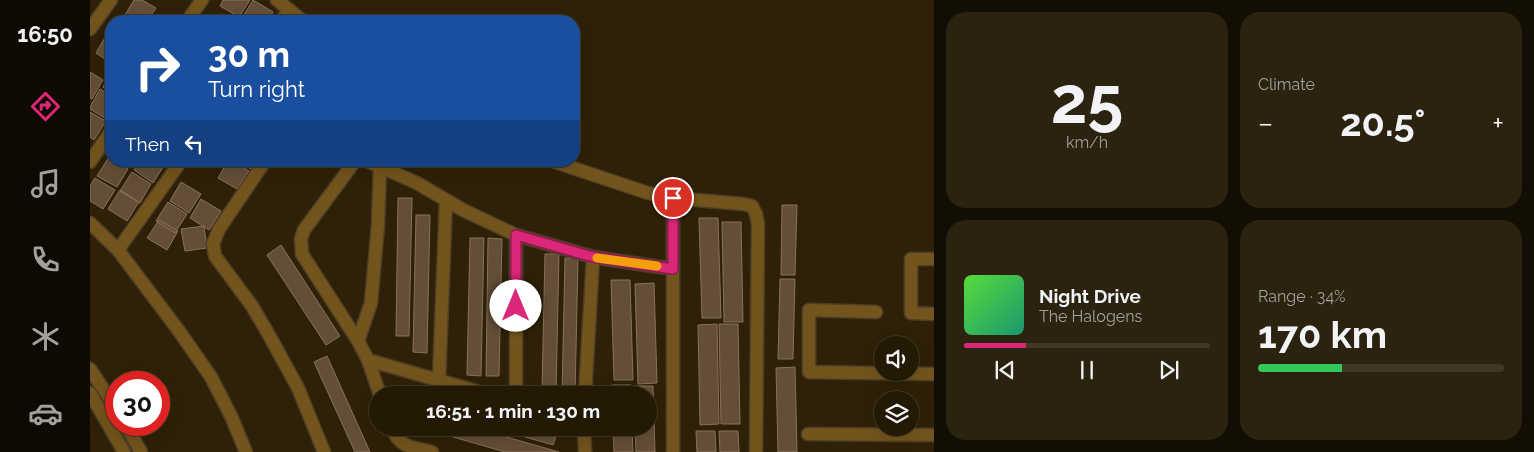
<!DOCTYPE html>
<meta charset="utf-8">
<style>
:root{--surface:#231905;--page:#2b220f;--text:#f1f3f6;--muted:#a3a09a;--line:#403827;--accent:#db2777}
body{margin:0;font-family:Raleway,sans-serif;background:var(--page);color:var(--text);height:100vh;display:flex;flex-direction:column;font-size:19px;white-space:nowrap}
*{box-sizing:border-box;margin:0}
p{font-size:16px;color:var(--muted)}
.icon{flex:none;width:28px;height:28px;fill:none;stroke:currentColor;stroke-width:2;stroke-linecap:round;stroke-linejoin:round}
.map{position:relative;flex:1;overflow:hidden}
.drawer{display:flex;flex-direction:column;gap:12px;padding:12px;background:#130e03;width:600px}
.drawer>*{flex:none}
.hud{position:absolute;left:15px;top:15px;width:475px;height:152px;border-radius:20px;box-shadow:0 5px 20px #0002,0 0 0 1px var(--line);background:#1a4fa0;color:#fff;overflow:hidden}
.buttons{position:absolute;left:784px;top:336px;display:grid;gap:10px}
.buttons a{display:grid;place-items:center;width:45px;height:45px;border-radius:50%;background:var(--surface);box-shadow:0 5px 20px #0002,0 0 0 1px var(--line);font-size:25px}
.speed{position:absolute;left:15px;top:371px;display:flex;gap:10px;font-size:25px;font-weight:700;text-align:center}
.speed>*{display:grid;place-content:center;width:65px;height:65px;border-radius:50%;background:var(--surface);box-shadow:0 5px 20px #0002,0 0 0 1px var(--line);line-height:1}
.speed .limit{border:8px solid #d22;background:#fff;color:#111}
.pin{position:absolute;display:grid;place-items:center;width:42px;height:42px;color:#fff;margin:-21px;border:2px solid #fff;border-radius:50%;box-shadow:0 1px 5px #0007}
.me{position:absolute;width:55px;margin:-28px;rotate:0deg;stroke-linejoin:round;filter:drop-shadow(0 0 4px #0008)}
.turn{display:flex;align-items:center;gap:18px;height:105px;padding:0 20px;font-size:22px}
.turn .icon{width:65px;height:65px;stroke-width:2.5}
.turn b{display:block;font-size:35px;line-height:42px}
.then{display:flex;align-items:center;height:48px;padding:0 20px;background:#0003;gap:10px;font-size:19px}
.big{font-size:38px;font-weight:700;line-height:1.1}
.drawer .widget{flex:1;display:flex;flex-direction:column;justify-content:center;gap:8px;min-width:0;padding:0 18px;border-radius:20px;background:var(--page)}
.drawer .dial{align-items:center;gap:0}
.dial b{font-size:65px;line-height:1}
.song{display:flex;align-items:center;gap:15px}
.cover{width:60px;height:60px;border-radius:8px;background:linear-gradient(135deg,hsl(110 70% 55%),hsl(160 70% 35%))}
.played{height:5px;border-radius:2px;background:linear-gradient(90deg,var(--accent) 25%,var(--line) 25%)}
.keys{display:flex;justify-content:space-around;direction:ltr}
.heat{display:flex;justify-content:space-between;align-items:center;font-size:28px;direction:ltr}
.charge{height:8px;border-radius:4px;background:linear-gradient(90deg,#34c759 34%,var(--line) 0)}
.drawer .tiles{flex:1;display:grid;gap:12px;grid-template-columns:repeat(2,1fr)}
.trip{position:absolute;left:279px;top:386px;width:288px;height:50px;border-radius:25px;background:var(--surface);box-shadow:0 5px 20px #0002,0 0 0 1px var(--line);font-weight:700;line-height:50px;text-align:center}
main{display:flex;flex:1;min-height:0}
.tabs{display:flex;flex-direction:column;width:90px;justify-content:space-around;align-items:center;background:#0e0a02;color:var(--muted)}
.tabs .icon{width:35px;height:35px}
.tabs .current{color:var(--accent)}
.tabs b{font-size:22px;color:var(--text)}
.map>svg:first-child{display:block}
.building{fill:#634e38;stroke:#88725b}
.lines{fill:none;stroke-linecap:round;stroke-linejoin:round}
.street-casing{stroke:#4d3f27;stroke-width:15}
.street{stroke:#73541c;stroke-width:12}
.route-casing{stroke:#8e194d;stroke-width:12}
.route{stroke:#db2777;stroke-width:9}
.slow{stroke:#f59e0b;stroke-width:9}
</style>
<main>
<nav class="tabs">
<b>16:50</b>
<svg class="icon current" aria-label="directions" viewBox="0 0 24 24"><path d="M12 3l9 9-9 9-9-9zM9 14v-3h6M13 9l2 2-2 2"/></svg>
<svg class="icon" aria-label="music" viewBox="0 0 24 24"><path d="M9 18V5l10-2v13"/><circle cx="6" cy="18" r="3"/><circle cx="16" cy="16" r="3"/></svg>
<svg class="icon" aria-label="phone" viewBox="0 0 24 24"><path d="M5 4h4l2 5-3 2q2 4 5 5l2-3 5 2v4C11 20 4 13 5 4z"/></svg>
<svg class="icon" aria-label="climate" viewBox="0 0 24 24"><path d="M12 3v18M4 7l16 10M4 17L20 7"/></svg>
<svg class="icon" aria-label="car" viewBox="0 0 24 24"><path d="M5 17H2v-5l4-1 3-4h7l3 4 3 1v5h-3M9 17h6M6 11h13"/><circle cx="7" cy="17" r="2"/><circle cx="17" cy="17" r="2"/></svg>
</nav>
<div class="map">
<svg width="844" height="452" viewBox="0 0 844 452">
<rect width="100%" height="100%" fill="#2f2107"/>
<path class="building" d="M44 0H52L66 8 57 21H45L35 15Z
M133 0H160L149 17 130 6Z
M163 0 183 12 177 21H156L152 18Z
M17 34 21 37V63L6 53Z
M0 72 13 80 2 99 0 98Z
M21 73V93L13 87Z
M10 89 21 96V115L18 120 0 109V107Z
M0 112 16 121 4 140 0 137Z
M19 157 21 158V161H26L38 169 27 187 7 176Z
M50 161H71L75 164 63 183 44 170Z
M138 161H144L159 171 147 189 128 178Z
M149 161H166L161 169Z
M42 172 61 184 50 203 30 191Z
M5 178 25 190 13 209 0 201V186Z
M91 182 111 194 99 213 80 201Z
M30 190 49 202 37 221 18 209Z
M308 198H322L319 336H306Z
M111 199 131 211 119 230 100 218Z
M78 202 97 214 85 233 66 221Z
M692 205H707L705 275H691Z
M326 215H340L337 353 323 352Z
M609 218H628L631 318H612Z
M69 220 88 231 77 250 57 238Z
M632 222H651L653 322H634Z
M114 226 117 248 95 251 91 229Z
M380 238H394L391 376 377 375Z
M398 238 412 239 409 376H396Z
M191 245 250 336 236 345 177 255Z
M455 254H469L466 392 452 391Z
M475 258H488L485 395H472Z
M690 279H705L703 359H688Z
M521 280H540L543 380H524Z
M564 283 567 383 548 384 545 284Z
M627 324 629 424 610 425 608 325Z
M629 324H648L650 424H631Z
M237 356 280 452H265L224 362Z
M705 367 707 452H688L686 368Z
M522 385H541V395H522Z
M316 386 347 395H313Z
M544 386H563L565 452H546L545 428H558V395H545Z
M332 428H385L469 452H415Z
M404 428H458L468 430 463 445Z
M523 428H542L543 452H524Z
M606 431H625L626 452H607Z
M629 431H648L649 452H630Z"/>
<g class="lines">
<g class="street-casing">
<path id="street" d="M187 0 213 21
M97 21 112 0
M191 21 199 11
M0 29 21 0
M175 161 129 229 123 244 125 256 162 306 179 335 208 388 234 452
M265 161 214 230 211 239 212 254 268 341 278 360 290 395
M277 161 327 183 373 210 426 235 503 257 583 269
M462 161 558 193 583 198 653 204 662 206 666 214 668 224 666 452
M0 162 21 131
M583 198V452
M0 223 28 250 89 331 121 377 141 416 156 452
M28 250 91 161
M844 259H821V313L844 314
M786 312 719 310V372L844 374
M268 341 281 303 288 225 290 167
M278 360 400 395
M0 369 26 408
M349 380 356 200
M0 393 34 452
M426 395V235
M495 395 503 257
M36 425 51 452
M302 428C309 448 323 447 342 452
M494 428 495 452
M718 434 844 435"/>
</g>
<use href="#street" class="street"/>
</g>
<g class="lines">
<g class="route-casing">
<path id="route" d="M426 306V235L503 257 583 269V198"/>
</g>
<use href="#route" class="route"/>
<path class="slow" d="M507 258 567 266"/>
</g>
</svg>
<div class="buttons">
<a><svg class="icon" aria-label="sound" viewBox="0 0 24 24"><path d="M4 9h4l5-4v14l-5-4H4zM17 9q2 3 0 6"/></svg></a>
<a><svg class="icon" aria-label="layers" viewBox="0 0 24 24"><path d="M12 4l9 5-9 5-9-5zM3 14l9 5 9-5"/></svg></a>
</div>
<div class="speed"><div class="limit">30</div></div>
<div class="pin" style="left:583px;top:198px;background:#d93025"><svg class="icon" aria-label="arrive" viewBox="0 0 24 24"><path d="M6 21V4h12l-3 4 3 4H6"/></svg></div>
<svg class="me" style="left:426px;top:306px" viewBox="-20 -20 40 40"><circle r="19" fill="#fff"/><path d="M0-13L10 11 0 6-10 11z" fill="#db2777"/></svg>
<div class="trip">16:51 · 1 min · 130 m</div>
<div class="hud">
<div class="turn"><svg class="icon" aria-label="right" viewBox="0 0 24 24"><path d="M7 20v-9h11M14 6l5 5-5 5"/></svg><div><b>30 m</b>Turn right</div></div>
<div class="then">Then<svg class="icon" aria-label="left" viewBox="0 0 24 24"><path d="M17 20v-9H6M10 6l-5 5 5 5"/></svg></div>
</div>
</div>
<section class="drawer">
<div class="tiles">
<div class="widget dial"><b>25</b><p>km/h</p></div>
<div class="widget"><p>Climate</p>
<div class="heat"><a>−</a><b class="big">20.5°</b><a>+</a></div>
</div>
<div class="widget">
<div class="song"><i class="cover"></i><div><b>Night Drive</b><p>The Halogens</p></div></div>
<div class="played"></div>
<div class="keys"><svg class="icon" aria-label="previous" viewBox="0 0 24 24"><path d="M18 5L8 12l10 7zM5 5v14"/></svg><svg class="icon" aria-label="pause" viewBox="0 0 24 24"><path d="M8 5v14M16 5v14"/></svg><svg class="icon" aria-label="next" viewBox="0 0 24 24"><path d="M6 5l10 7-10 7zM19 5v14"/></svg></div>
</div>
<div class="widget"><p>Range · 34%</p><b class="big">170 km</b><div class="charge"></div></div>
</div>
</section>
</main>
